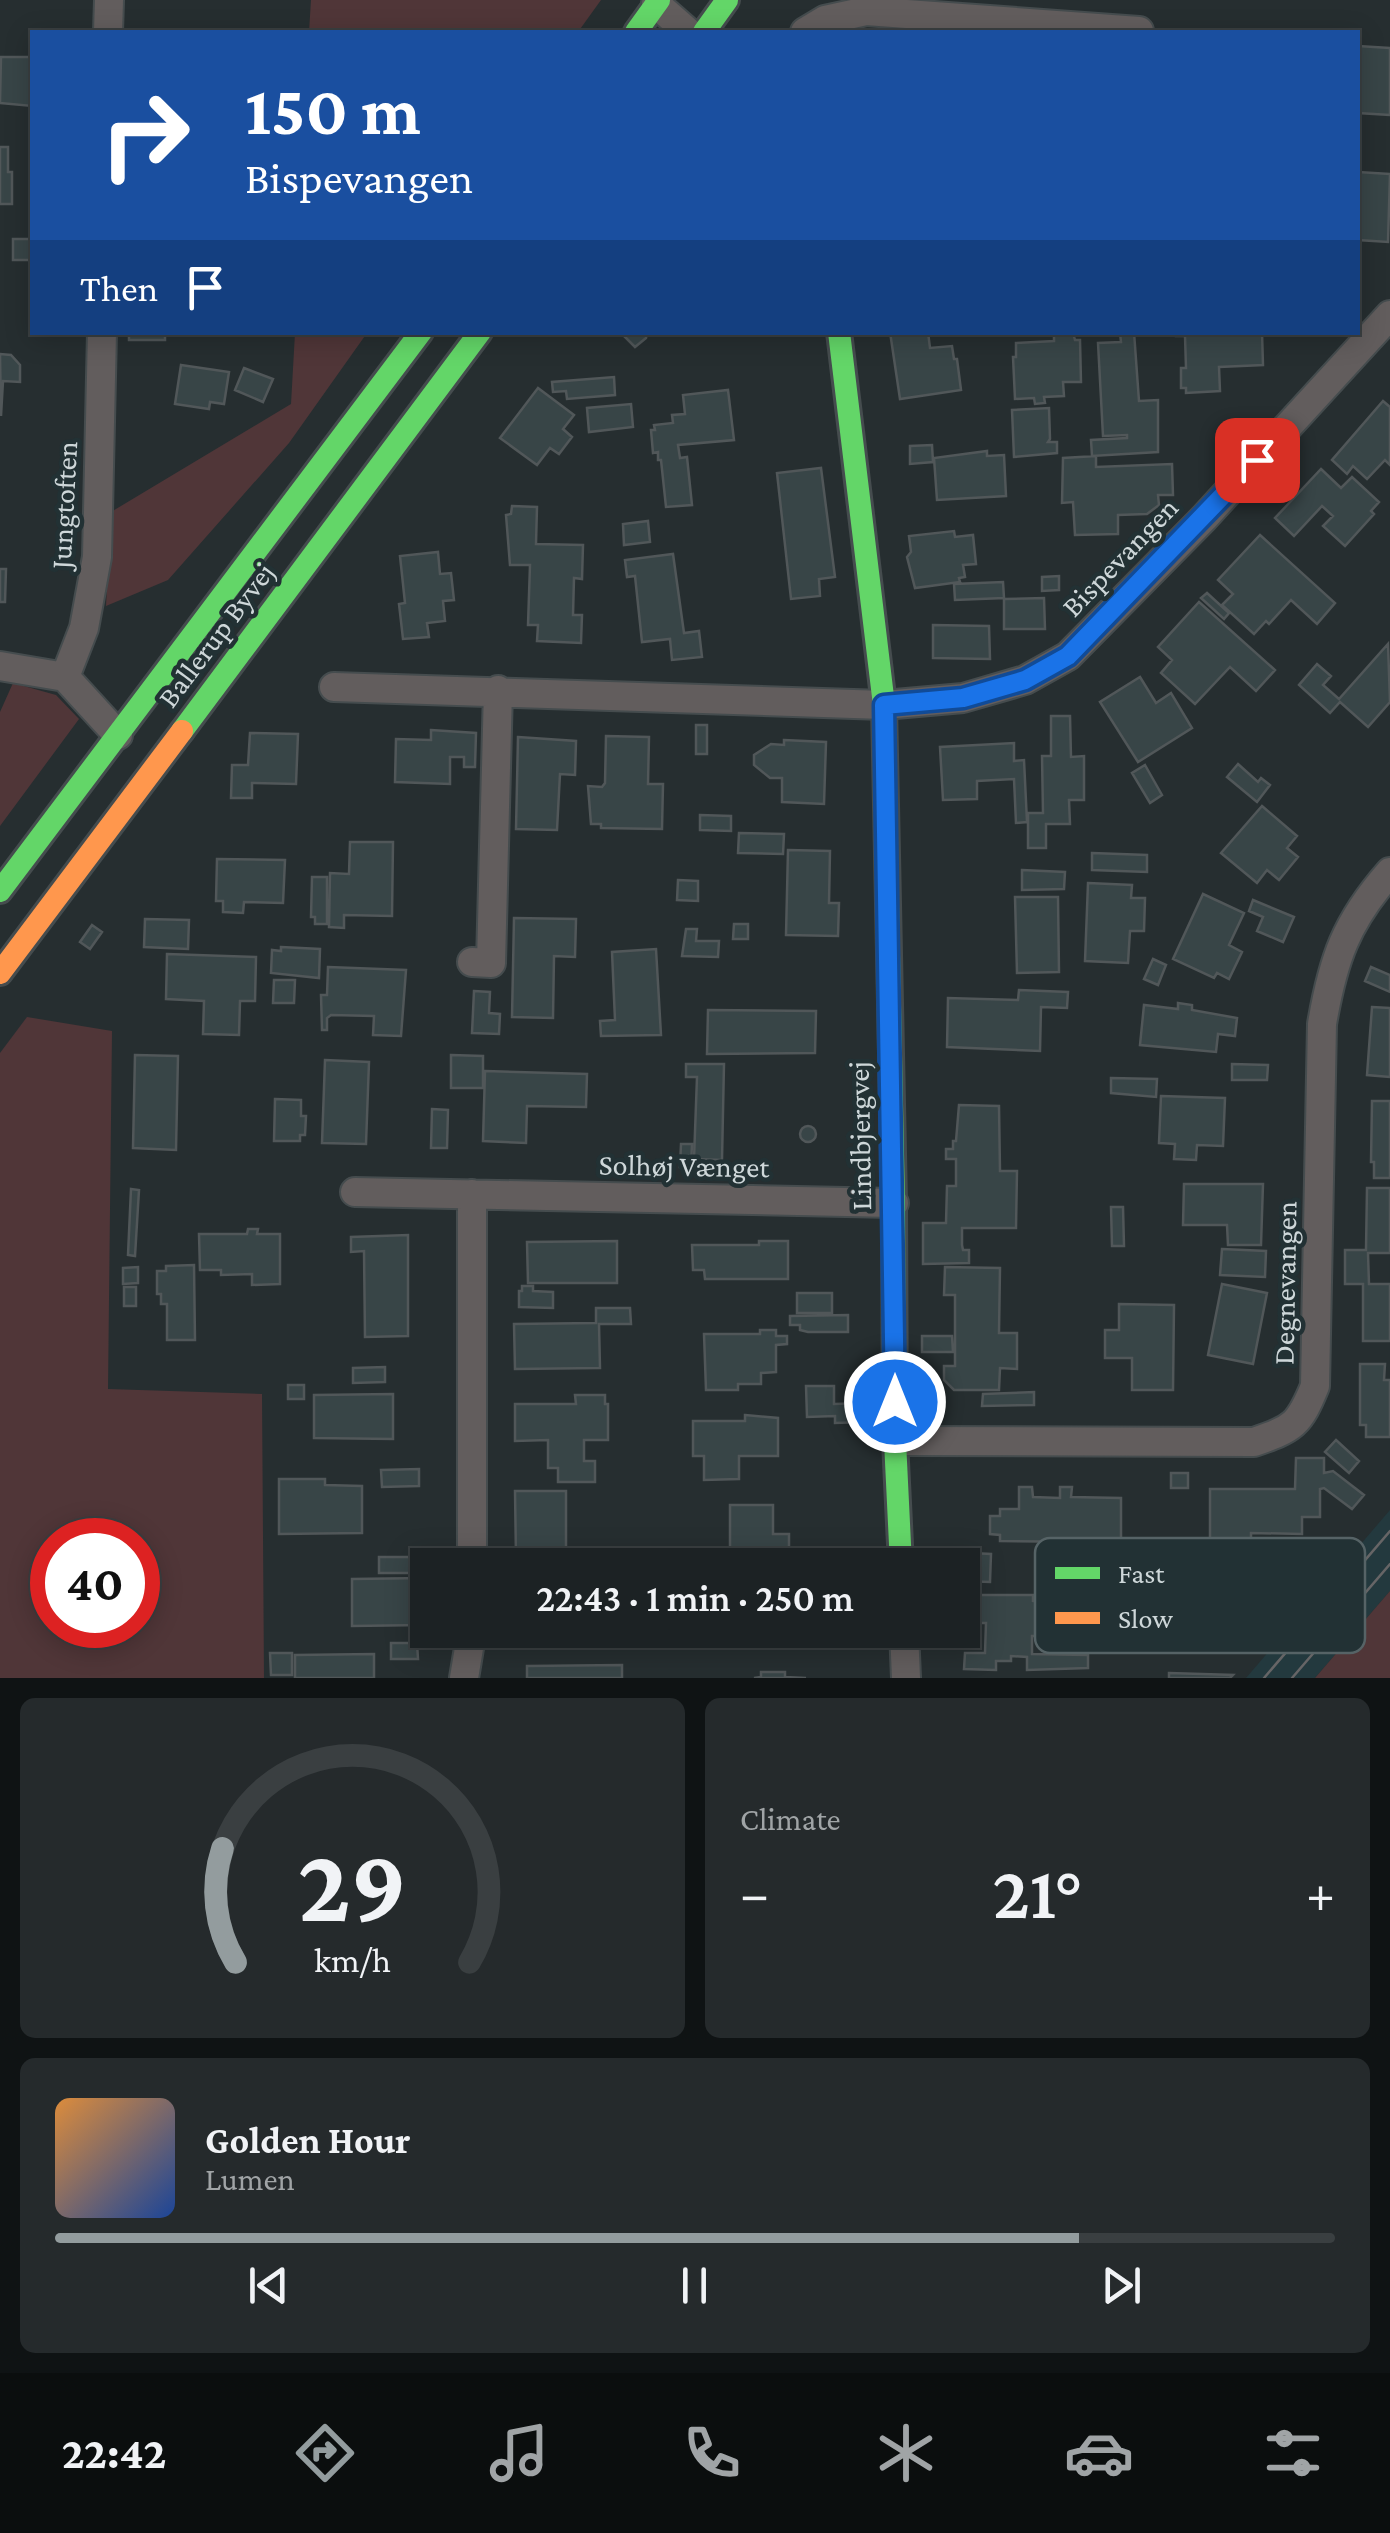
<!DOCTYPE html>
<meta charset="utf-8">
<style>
:root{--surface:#1c2224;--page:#252a2c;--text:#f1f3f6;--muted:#a0a4a6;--line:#3a3f41;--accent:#939c9e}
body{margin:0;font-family:"Crimson Pro",serif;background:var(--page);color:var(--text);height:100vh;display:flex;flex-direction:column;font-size:38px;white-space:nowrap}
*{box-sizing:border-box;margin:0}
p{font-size:32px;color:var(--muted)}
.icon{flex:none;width:55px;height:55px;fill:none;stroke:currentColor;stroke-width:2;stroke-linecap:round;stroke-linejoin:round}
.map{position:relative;height:1678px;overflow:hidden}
.side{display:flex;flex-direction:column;gap:20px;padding:20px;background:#0f1314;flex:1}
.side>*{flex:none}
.top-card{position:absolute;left:30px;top:30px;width:1330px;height:305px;border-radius:0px;box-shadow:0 5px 25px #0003,0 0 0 2px var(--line);background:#1a4fa0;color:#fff;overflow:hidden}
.speed{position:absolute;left:30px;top:1518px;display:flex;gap:20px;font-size:50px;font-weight:700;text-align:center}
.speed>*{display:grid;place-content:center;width:130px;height:130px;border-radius:50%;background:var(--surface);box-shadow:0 5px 25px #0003,0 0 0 2px var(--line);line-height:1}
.speed .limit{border:15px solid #d22;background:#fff;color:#111}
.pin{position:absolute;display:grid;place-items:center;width:85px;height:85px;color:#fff;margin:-42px;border-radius:20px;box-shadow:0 5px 15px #0006}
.me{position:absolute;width:110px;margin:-55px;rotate:0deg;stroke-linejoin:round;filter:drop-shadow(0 0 8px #0008)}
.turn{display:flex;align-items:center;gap:35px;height:210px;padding:0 50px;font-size:45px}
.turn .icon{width:130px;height:130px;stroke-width:2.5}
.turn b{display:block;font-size:70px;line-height:85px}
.then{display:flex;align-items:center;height:95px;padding:0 50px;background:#0003;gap:20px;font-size:38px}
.big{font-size:75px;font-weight:600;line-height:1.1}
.side .widget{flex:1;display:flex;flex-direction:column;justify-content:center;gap:15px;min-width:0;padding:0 35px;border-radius:15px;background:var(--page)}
.side .dial{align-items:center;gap:0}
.dial svg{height:260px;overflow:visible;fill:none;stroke:var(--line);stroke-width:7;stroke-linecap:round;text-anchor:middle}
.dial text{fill:var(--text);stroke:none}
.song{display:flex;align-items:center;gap:30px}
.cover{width:120px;height:120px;border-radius:15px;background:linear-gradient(135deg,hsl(30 70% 55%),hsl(220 70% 35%))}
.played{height:10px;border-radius:5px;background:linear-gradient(90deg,var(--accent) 80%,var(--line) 80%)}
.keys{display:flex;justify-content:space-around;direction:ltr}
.heat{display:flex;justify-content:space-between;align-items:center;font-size:55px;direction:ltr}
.side .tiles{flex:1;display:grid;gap:20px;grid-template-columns:1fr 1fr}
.widget:last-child{grid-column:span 2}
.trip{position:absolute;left:410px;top:1548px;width:570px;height:100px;border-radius:0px;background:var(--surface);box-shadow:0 5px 25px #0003,0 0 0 2px var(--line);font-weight:600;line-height:100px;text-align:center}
.menu{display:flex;height:160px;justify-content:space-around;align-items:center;background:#0b0e0e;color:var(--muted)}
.menu .icon{width:70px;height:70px}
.menu .current{color:var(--accent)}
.menu b{font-size:45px;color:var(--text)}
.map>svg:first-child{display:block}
.built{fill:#23393e}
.green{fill:#503638;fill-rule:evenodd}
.building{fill:#384547;stroke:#515759;stroke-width:2.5}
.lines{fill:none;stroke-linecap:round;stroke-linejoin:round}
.street-casing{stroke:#454c4e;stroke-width:32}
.fast-casing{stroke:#454c4e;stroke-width:28}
.slow-casing{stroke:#454c4e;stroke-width:28}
.street{stroke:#625d5d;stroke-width:28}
.fast{stroke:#63d668;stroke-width:22}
.slow{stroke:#ff974d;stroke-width:22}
.tram{stroke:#666566;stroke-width:2.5}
.route-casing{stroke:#114b97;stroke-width:25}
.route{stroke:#1a73e8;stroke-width:18}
.labels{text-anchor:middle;stroke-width:9;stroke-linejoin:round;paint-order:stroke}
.street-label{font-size:30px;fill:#ced7d9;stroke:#223134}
.key{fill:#223134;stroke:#566366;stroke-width:2.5}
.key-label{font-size:28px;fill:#ced7d9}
</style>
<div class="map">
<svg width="1390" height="1678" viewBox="0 0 1390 1678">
<rect width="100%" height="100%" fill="#262e30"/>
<path class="built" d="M1390 1510V1591L1315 1678H1246Z"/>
<path class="green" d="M311 0H601L578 32H309Z
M295 333H367L289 443 168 580 106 606 111 512 291 404Z
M13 683 56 695 79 719 0 826V712Z
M27 1017 112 1031 108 1389 262 1394 264 1678H0V1053ZM52 1540H138V1625H52Z
M1390 1591V1678H1315Z"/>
<path class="building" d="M1358 46 1390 48V115L1358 113Z
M1 57H32V106L0 103Z
M0 147H8V172H12V204H0Z
M1358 172 1390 174 1388 242 1358 240Z
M13 239H32V260H13Z
M129 332H165V340H129Z
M620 332H647L646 338 635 347Z
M890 332H928L930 348 952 346 954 359H957L961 390 900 399Z
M1054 332H1080V335L1074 336 1075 340H1080L1081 382H1063L1064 396 1044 397 1045 403 1035 404 1034 398 1015 399 1013 357H1016V343L1054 341Z
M1134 332 1139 401 1158 400V452L1092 456 1091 440 1127 438V435L1103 436 1098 343 1121 342 1120 333Z
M1176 332H1262L1263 365 1219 367 1220 391 1186 393V388H1181V368H1186L1185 336H1176Z
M0 354 11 355 20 365V382L3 381 1 416Z
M181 365 229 372 224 404 210 402 209 409 175 404Z
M244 368 273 379 263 402 235 390Z
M614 377 615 395 567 399 566 391 553 392 552 382Z
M538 388 574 415 563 429 572 437 559 454 550 448 537 465 500 438Z
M728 390 734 440 678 445 680 458 687 457 692 505 666 507 661 460H658V452L653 453 651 430H655L654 425 673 423 672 415 685 414 683 395Z
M1383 401 1390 407V465L1385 460 1367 479 1353 466 1347 474 1332 460Z
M631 404 633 427 589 432 587 408Z
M1049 408 1050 439 1048 442H1057V453L1014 457 1012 410Z
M932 445 933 462 910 464V446Z
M987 451V456L1004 455 1006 496 937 500 934 458Z
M1096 456V467L1172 464 1173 495H1158L1159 505 1147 514 1118 515V534L1075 535 1073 502 1062 503 1063 458Z
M821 468 835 577 819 579 820 596 791 599 777 473Z
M1321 469 1341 488 1352 477 1379 502 1371 511 1374 514 1345 546 1323 526 1333 516 1322 506 1294 536 1275 518Z
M512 506 537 507 536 544 583 545 582 579 574 578 573 615H582L581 643 537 641 538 625H528L530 565H510L506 515 511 514Z
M648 521 650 542 624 545 623 524Z
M954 531 955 537 973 535 976 564 963 565 965 577 959 578 960 582 915 588 907 557 911 552 909 536Z
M1260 535 1335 603 1317 624 1291 600 1269 624 1266 621 1254 634 1222 605 1233 594 1218 580Z
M438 552 440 574 451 573 454 600 443 601 445 621 427 623 429 637 403 639 399 604 405 603 400 556Z
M673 554 684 633 699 631 702 657 672 660 670 639 642 642 635 576 627 577 625 560Z
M0 569H6L5 602H0Z
M1059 576V590L1042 591V577Z
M1003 582 1004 598 955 600 954 584Z
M1207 593 1229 613 1224 619 1201 598Z
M1044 598 1045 629H1004V599Z
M1199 602 1275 670 1256 691 1230 667 1195 704 1161 673 1172 660 1158 647Z
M933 625 989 626 990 659 933 658Z
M1388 644 1390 702 1368 727 1340 702 1330 713 1299 685 1317 664 1331 676 1323 685 1339 699Z
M1140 677 1156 703 1171 693 1192 728 1138 762 1100 702Z
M1051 716H1070L1071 757 1084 756V800H1069L1070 824H1046V848H1028V813H1043L1042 756H1051Z
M696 725H707V754H696Z
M431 730 476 733 475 767H464V757H450V784L395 782 396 739 431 740Z
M250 733 298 734 296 784 252 783V798H231L232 765H248Z
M606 736 649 737 648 784H663L662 829 601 828V824H591L588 786 602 787 605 783Z
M518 737 576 741 575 775 560 774 557 830 516 829Z
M784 740 826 742 824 804 782 802V778H770L754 765V755L771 744 784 745Z
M1014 743V761L1024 760 1027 822 1016 823 1014 779 977 781V799L943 800 940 747Z
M1238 764 1258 782 1261 778 1270 785 1257 802 1227 777Z
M1145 765 1162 795 1150 803 1132 773Z
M1262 806 1297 836 1287 848 1298 857 1279 880 1267 870 1257 883 1221 853Z
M700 815 731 816V831L700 830Z
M739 833 784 834 783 854 738 853Z
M350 842H393L392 916 344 915V928L329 927 330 873 349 874Z
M788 850 830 851 829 903H839L838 936 786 935Z
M1092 853 1147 855V872L1092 870Z
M217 859 285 860 283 903 244 902 243 913 223 912V901H216Z
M1022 870 1065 872 1064 889 1022 890Z
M312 877H327V924H315V917H311Z
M678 880 698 881V901L677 900Z
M1088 883 1132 885 1131 898H1145L1144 931H1130L1128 963 1085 961Z
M1203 894 1244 913 1229 945 1242 952 1229 979 1217 973 1214 978 1173 959Z
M1015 897H1058L1059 972 1017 973Z
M1253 900 1294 917 1283 942 1257 931 1263 917 1249 911Z
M514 918 576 919 575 957 554 956 553 1018 512 1017Z
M145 919 189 920 188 949 144 947Z
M734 924H748V939H733Z
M92 925 102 932 90 949 80 942Z
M686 929H697L696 941H719L718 957 682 956Z
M281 947 320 949 319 978 271 973 272 950 281 951Z
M656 949 661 1035 601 1036 600 1021 615 1020 612 952Z
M167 954 256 957 255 1001H240L239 1035 203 1034 204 1001 166 999Z
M1153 959 1166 965 1158 985 1144 979Z
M328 967 406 970 401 1036 373 1035 374 1016 331 1015 327 1018V1030H322L321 995H327Z
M1371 967 1390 975V992L1365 981Z
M274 980H295L294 1003H273Z
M1019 990 1068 992 1067 1008 1041 1007 1040 1051 947 1047 948 998 1018 1000Z
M474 991 490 992 489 1013 500 1014 499 1034 472 1033Z
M1178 1003 1192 1005V1010L1237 1018 1235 1036 1218 1034 1216 1052 1140 1045 1144 1005 1178 1009Z
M1372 1007 1390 1008V1077L1367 1075Z
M708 1010 816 1011 815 1053 707 1054Z
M135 1055 178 1056 176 1150 133 1148Z
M451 1055 483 1056V1088H451Z
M325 1060 369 1062 366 1144 322 1143Z
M686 1064H724L722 1160 694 1159 697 1077H686Z
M1232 1064 1268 1065 1267 1080H1232Z
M485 1071 587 1074 586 1107 527 1106 526 1143 483 1141Z
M1111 1078 1157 1079 1156 1097 1111 1093Z
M1161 1096 1225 1098 1223 1146 1197 1145 1196 1160 1174 1159 1175 1144 1159 1143Z
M275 1099 301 1100V1116H306L305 1135H300V1141H274Z
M1372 1101H1390V1178H1374V1162H1371Z
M959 1105 999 1106 1000 1171H1017L1016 1228H962V1245L963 1250H969V1263L923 1264V1223H946L947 1186H956V1159H946V1149H953V1141H956Z
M432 1109 448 1110 447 1148H431Z
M800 1134a8 8 0 1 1 16 0a8 8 0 1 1-16 0Z
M681 1144H692L691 1167H680Z
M1184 1184H1263L1261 1245H1228L1227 1225H1183Z
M1367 1188H1390V1253H1368L1369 1284H1390V1341H1363V1284H1345V1250H1366Z
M131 1189 139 1190 135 1256 128 1255Z
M1111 1207H1123L1124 1246H1112Z
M248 1229H258L257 1234H280V1284L252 1285V1274L221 1275V1270H200L199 1234H247Z
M408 1235V1336L365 1337 364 1251 351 1252V1237Z
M617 1241V1283H528L527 1242Z
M759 1241H788V1279H705L704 1270H693L692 1245H759Z
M1222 1249 1266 1251 1265 1277 1220 1275Z
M194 1265 195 1340H167V1304H161V1294H157V1271H166V1266Z
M138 1267V1283L123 1284V1268Z
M945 1267 1000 1268 999 1333H1017V1369L1000 1368 999 1390H954L944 1380V1366H955V1295H944Z
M1222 1284 1267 1293 1253 1364 1208 1355Z
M522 1286H533V1291L553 1292V1308L519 1307V1291H522Z
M124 1287H136V1306H124Z
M797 1293H832V1313H797Z
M1119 1304 1174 1305 1173 1390H1132V1358H1105V1330H1119Z
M596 1308H630L631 1324H599L600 1368 515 1369 514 1324 596 1323Z
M848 1315V1332H808L800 1330V1325H790V1316Z
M760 1330H776V1336H787V1344L776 1345V1372L761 1373V1384H738V1390H706L704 1334H760Z
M922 1336H952L953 1352H922Z
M1360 1364H1385L1384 1380H1390V1437H1366V1425H1360Z
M385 1367V1382L353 1383V1368Z
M288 1385H304V1399H288Z
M806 1386H834V1404L864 1403V1422L835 1423V1416L807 1417Z
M1034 1392V1405L982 1406 983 1394Z
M393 1394V1439L314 1438V1395Z
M575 1395H605V1404H608V1440H584V1461H595V1482H558V1468H548V1440L515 1441V1404H576Z
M745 1415 778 1418V1456H739V1479L704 1480V1456H693V1421H745Z
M1336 1440 1359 1461 1349 1473 1325 1452Z
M1296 1458H1324V1473L1333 1471 1364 1495 1352 1509 1324 1488 1320 1489V1517H1302V1534L1251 1533V1558H1210V1489H1295Z
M419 1469V1486L382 1487 381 1470Z
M1171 1473H1188V1488H1171Z
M279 1479H325V1485L362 1486V1533L279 1534Z
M1019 1487H1032L1033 1497 1060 1498V1487H1072L1071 1497 1121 1498V1543H1116V1555H1096V1542L1000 1541V1535L990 1534V1516H1000V1509H1019Z
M515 1491H566V1551H578V1565H533V1559H516Z
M730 1505H773V1534H789V1563L730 1562Z
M929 1551 991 1554 990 1582 962 1581V1565H928Z
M379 1557H419V1573H379Z
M793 1560 834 1561V1565H793Z
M424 1578V1625L352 1626V1579Z
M979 1595H1033V1601L1049 1603V1636H1032V1654L1088 1655V1668L1027 1670V1657L1011 1656V1661H996V1670L964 1669 965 1653H985L986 1623H979Z
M391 1643H417L418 1659H391Z
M270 1653H292V1675H271Z
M374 1654V1678H295V1655Z
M622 1665V1678H527V1666Z
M761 1672H785V1677L806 1678H754L761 1677Z
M1169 1673 1233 1675 1230 1678H1169Z"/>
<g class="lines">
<g class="street-casing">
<path id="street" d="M656 4 688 32
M108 32 109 0
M805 32 825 20 866 11 1139 31
M0 666 65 677 118 735
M65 677 84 628 97 557 102 332
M334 687 884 705 963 698 1025 680 1068 656 1204 518 1390 315
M472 962 491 963 498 690
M355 1192 894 1203
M895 1441 1254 1442C1294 1428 1299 1425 1315 1386L1322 1024C1333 959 1346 922 1390 872
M472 1565V1194
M904 1630 906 1678
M464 1678 472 1630"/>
</g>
<g class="fast-casing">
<path id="fast" d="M636 32 659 0
M704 32 727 0
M839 332 884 705 894 1203 895 1441 901 1565
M182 731 480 332
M0 891 421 332"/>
</g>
<g class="slow-casing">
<path id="slow" d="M0 973 182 731"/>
</g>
<use href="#street" class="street"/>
<use href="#fast" class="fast"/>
<use href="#slow" class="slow"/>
<path class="tram" d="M1264 1678 1390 1531
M1292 1678 1390 1564"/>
</g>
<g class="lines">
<g class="route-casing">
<path id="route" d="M895 1402 884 705 963 698 1025 680 1068 656 1257 460"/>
</g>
<use href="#route" class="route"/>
</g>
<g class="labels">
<g class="street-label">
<text transform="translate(64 505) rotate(-87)" y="10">Jungtoften</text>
<text transform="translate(1120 557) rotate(-46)" y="10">Bispevangen</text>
<text transform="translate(216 635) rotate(-53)" y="10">Ballerup Byvej</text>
<text transform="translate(860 1136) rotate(-91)" y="10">Lindbjergvej</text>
<text transform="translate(684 1166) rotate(1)" y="10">Solhøj Vænget</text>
<text transform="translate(1285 1283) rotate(-89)" y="10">Degnevangen</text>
</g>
</g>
<rect x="1035" y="1538" width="330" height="115" rx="15" class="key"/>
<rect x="1055" y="1567" width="45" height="12" fill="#63d668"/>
<rect x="1055" y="1612" width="45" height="12" fill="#ff974d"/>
<g class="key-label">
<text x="1118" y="1583">Fast</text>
<text x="1118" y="1628">Slow</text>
</g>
</svg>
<div class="speed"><div class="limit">40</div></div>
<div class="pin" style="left:1257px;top:460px;background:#d93025"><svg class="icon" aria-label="arrive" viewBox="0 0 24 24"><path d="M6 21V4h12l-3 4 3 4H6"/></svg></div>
<svg class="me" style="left:895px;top:1402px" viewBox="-20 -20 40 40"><circle r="17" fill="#1a73e8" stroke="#fff" stroke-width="3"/><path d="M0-11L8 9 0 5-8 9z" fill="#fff"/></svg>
<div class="trip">22:43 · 1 min · 250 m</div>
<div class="top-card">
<div class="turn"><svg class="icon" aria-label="right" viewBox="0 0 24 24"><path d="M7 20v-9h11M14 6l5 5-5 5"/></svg><div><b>150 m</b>Bispevangen</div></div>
<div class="then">Then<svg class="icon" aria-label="arrive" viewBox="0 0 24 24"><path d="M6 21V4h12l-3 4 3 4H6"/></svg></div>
</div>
</div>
<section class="side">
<div class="tiles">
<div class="widget dial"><svg viewBox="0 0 100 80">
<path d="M14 69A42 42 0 1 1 86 69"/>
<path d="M14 69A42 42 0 0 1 10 34" stroke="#939c9e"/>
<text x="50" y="56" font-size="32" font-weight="700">29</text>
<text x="50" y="72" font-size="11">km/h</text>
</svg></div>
<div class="widget"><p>Climate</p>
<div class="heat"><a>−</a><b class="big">21°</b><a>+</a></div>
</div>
<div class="widget">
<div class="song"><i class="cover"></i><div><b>Golden Hour</b><p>Lumen</p></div></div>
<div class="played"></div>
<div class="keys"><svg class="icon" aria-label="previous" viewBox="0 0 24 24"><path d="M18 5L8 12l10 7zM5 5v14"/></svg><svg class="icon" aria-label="pause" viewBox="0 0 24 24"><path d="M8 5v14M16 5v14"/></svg><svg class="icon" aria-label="next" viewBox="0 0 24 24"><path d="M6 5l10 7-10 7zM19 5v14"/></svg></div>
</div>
</div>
</section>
<nav class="menu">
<b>22:42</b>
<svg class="icon current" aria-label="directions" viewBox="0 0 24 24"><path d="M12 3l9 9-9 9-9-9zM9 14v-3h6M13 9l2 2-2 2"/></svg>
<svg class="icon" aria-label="music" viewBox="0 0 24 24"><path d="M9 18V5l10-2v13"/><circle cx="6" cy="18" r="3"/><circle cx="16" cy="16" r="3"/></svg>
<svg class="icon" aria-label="phone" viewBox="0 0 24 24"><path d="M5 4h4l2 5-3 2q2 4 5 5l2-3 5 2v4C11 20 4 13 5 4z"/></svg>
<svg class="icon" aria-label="climate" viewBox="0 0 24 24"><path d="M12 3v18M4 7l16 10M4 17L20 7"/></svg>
<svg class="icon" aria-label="car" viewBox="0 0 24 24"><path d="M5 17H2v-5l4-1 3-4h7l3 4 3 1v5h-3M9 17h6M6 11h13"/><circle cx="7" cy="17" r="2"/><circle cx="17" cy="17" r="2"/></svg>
<svg class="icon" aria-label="filters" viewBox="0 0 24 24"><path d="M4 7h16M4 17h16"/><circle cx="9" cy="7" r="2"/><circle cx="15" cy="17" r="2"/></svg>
</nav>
